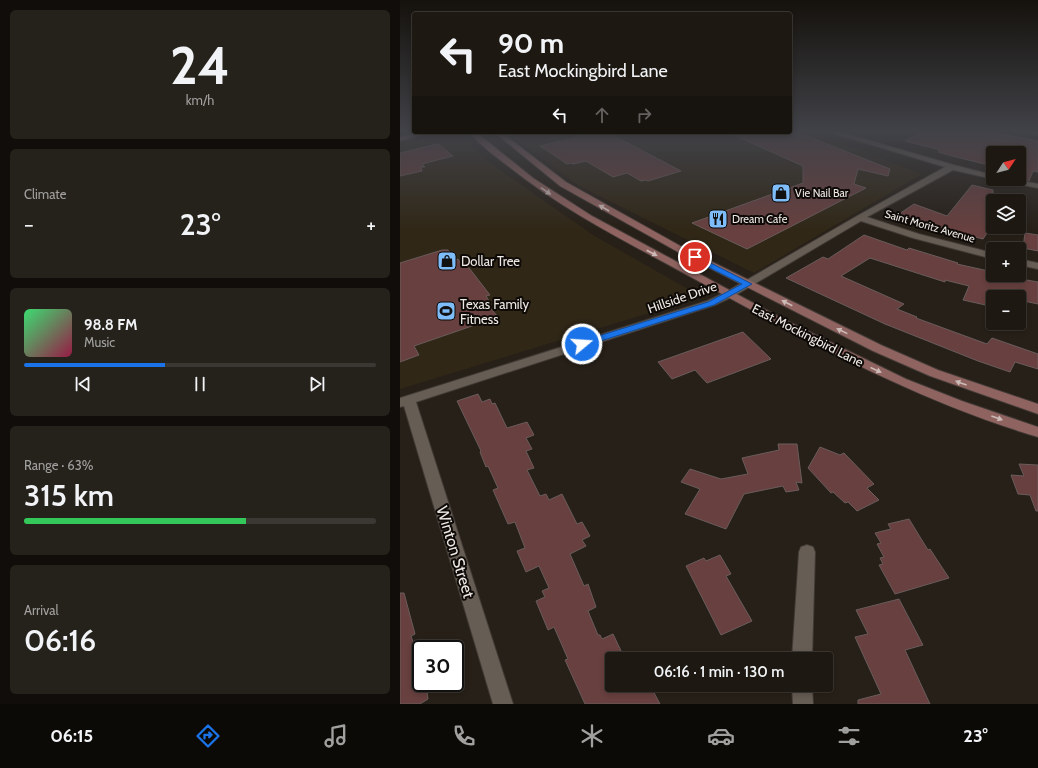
<!DOCTYPE html>
<meta charset="utf-8">
<style>
:root{--surface:#1d1812;--page:#25211b;--text:#f1f3f6;--muted:#a0a09f;--line:#3b3732;--accent:#1a73e8}
body{margin:0;font-family:Cabin,sans-serif;background:var(--page);color:var(--text);height:100vh;display:flex;flex-direction:column;font-size:15px;white-space:nowrap}
*{box-sizing:border-box;margin:0}
p{font-size:13px;color:var(--muted)}
.icon{flex:none;width:22px;height:22px;fill:none;stroke:currentColor;stroke-width:2;stroke-linecap:round;stroke-linejoin:round}
.map{position:relative;flex:1;overflow:hidden}
.panel{display:flex;flex-direction:column;gap:10px;padding:10px;background:#100d0a;width:400px}
.panel>*{flex:none}
.guide{position:absolute;left:12px;top:12px;width:380px;height:122px;border-radius:4px;box-shadow:0 2px 6px #0003,0 0 0 1px var(--line);background:#1d1812;color:var(--text);overflow:hidden}
.needle{width:26px;rotate:54deg}
.fabs{position:absolute;left:586px;top:146px;display:grid;gap:8px}
.fabs a{display:grid;place-items:center;width:40px;height:40px;border-radius:4px;background:var(--surface);box-shadow:0 2px 6px #0003,0 0 0 1px var(--line);font-size:20px}
.speed{position:absolute;left:12px;top:640px;display:flex;gap:8px;font-size:20px;font-weight:700;text-align:center}
.speed>*{display:grid;place-content:center;width:52px;height:52px;border-radius:50%;background:var(--surface);box-shadow:0 2px 6px #0003,0 0 0 1px var(--line);line-height:1}
.speed .limit{border:2px solid #111;border-radius:6px;background:#fff;color:#111}
.pin{position:absolute;display:grid;place-items:center;width:34px;height:34px;color:#fff;margin:-17px;border:2px solid #fff;border-radius:50%;box-shadow:0 1px 4px #0007}
.me{position:absolute;width:44px;margin:-22px;rotate:72deg;stroke-linejoin:round;filter:drop-shadow(0 0 3px #0008)}
.turn{display:flex;align-items:center;gap:14px;height:84px;padding:0 20px;font-size:18px}
.turn .icon{width:52px;height:52px;stroke-width:2.5}
.turn b{display:block;font-size:28px;line-height:34px}
.lanes{display:flex;align-items:center;height:38px;padding:0 20px;background:#0003;justify-content:center;gap:20px;direction:ltr}
.lanes .off{opacity:.35}
.big{font-size:30px;font-weight:600;line-height:1.1}
.panel .widget{flex:1;display:flex;flex-direction:column;justify-content:center;gap:6px;min-width:0;padding:0 14px;border-radius:6px;background:var(--page)}
.panel .dial{align-items:center;gap:0}
.dial b{font-size:52px;line-height:1}
.song{display:flex;align-items:center;gap:12px}
.cover{width:48px;height:48px;border-radius:6px;background:linear-gradient(135deg,hsl(140 70% 55%),hsl(340 70% 35%))}
.played{height:4px;border-radius:2px;background:linear-gradient(90deg,var(--accent) 40%,var(--line) 40%)}
.keys{display:flex;justify-content:space-around;direction:ltr}
.heat{display:flex;justify-content:space-between;align-items:center;font-size:22px;direction:ltr}
.charge{height:6px;border-radius:3px;background:linear-gradient(90deg,#34c759 63%,var(--line) 0)}
.trip{position:absolute;left:205px;top:652px;width:228px;height:40px;border-radius:4px;background:var(--surface);box-shadow:0 2px 6px #0003,0 0 0 1px var(--line);font-weight:600;line-height:40px;text-align:center}
.menu{display:flex;height:64px;justify-content:space-around;align-items:center;background:#0c0a07;color:var(--muted)}
.menu .icon{width:28px;height:28px}
.menu .selected{color:var(--accent)}
.menu b{font-size:18px;color:var(--text)}
main{display:flex;flex:1;min-height:0}
.map>svg:first-child{display:block}
.commercial{fill:#302717}
.building{fill:#67403f;stroke:#6a5c5c}
.lines{fill:none;stroke-linecap:round;stroke-linejoin:round}
.street-casing{stroke:#413a35;stroke-width:2}
.secondary-casing{stroke:#413a35;stroke-width:2}
.street{fill:#665d54;fill-rule:evenodd}
.secondary{fill:#8e6360;fill-rule:evenodd}
.oneway{fill:#ccbab6}
.route{fill:#1a73e8;stroke:#114b97}
.labels{text-anchor:middle;stroke-width:4;stroke-linejoin:round;paint-order:stroke}
.far-poi-label{font-size:11px;fill:#eee9e4;stroke:#0e0a07;text-anchor:start}
.far-street-label{font-size:11px;fill:#eee9e4;stroke:#0e0a07}
.poi-label{font-size:13px;fill:#eee9e4;stroke:#0e0a07;text-anchor:start}
.street-label{font-size:13px;fill:#eee9e4;stroke:#0e0a07}
.near-street-label{font-size:16px;fill:#eee9e4;stroke:#0e0a07}
</style>
<main>
<section class="panel">
<div class="widget dial"><b>24</b><p>km/h</p></div>
<div class="widget"><p>Climate</p>
<div class="heat"><a>−</a><b class="big">23°</b><a>+</a></div>
</div>
<div class="widget">
<div class="song"><i class="cover"></i><div><b>98.8 FM</b><p>Music</p></div></div>
<div class="played"></div>
<div class="keys"><svg class="icon" aria-label="previous" viewBox="0 0 24 24"><path d="M18 5L8 12l10 7zM5 5v14"/></svg><svg class="icon" aria-label="pause" viewBox="0 0 24 24"><path d="M8 5v14M16 5v14"/></svg><svg class="icon" aria-label="next" viewBox="0 0 24 24"><path d="M6 5l10 7-10 7zM19 5v14"/></svg></div>
</div>
<div class="widget"><p>Range · 63%</p><b class="big">315 km</b><div class="charge"></div></div>
<div class="widget"><p>Arrival</p><b class="big">06:16</b></div>
</section>
<div class="map">
<svg width="638" height="704" viewBox="0 0 638 704">
<rect width="100%" height="100%" fill="#272018"/>
<path class="commercial" d="M106 132H412L522 174 354 273 179 186Z
M45 133 59 134 90 163 193 235 302 297 0 389V143Z"/>
<path class="building" d="M197 132H207L281 171 248 181 246 180 241 181 227 173 213 177 186 161 173 164 171 163 167 164 140 146Z
M327 132H397L490 169 488 176 458 169 454 184 466 188 347 249 292 223 403 183V166Z
M522 132H591L638 141V172L633 171 629 181 619 179V153H593V166L556 157 538 152 540 150 505 141Z
M37 144 40 145 53 156 22 164 25 167H21L22 171 0 176V153Z
M572 185 593 190V234L587 233 583 239 530 225 499 214 514 204 547 216Z
M625 233 638 235V251L623 248Z
M464 235 507 250 509 248 558 263 557 264 593 272V283L595 278 621 283V279L638 282V304L619 300V297H604L593 295 590 306 563 300 569 286 545 280V282L470 258 441 276 504 304 497 309 517 317 516 318 587 344 592 338 638 354V369L615 362 610 372 578 361 485 324 386 278 423 257 428 259Z
M42 250H48L55 260 58 259 62 265 66 264 90 295 86 296 91 304 88 305 98 317 14 346 19 355 0 362V263Z
M343 332 371 359 307 383 295 370 272 379 258 362Z
M78 394 82 402 90 399 92 404 95 403 107 428 127 422 134 435 126 438 132 449 126 451 134 468 127 470 140 496 146 494 149 500 162 494 177 524 182 522 190 536 182 540 186 546 170 554 184 586 188 584 196 607 188 611 198 635H200L202 639 213 634 223 655 212 659V685H250L260 704H185L165 660 168 659 154 627 148 630 136 601 145 597 142 591 149 588 139 566 126 572 117 551 125 548 115 522 108 524 93 490 98 488 88 466 86 467 80 452 81 451 57 401Z
M378 444H397L402 483 396 482 399 490 386 492 383 486 344 494 326 529 285 514 300 489 281 482 290 469 321 479 348 474 342 458 379 450Z
M420 447 440 455 444 453 474 484 467 488 479 500 457 511 448 502 445 503 433 492 431 493 408 468Z
M619 464 638 465V511H636L630 495 618 494 611 475 624 476Z
M509 519 528 550 530 549 549 578 495 594 479 565 483 564 480 558 484 557 477 544 481 543 475 533 491 529 488 524Z
M320 555 331 574 326 576 352 621 321 635 286 566 304 558 306 561Z
M0 593H4L15 634 11 636 21 666V683H26L28 699 20 704H0Z
M499 599 523 645 505 650 530 704H458V700L481 694 455 637 468 634 456 610Z"/>
<g class="lines">
<g class="street-casing">
<path id="street" d="M431 132H440L554 165 593 175V179H595H593L553 170 467 217 519 234 593 253V259L513 238 461 221 334 296 315 305 16 402 113 704H93L4 406 0 407V398L307 301 326 292 457 216 545 167 432 133Z
M629 132H638V135L630 133Z
M598 179H614L638 184V188L602 181Z
M619 259 638 263V269L619 265Z
M407 545 413 547 415 552 412 659H392L399 552 401 547Z
M392 685H412L413 704H393Z"/>
</g>
<g class="secondary-casing">
<path id="secondary" d="M22 132H35L0 141V137Z
M69 132H76L133 178 192 216 383 319 506 379 562 401 638 427V437C507 398 388 330 269 265 213 235 158 206 108 166 95 156 80 145 69 132Z
M94 132H101L166 182 284 248 481 345 538 370 638 404V414L530 376 473 351 278 252 160 186Z"/>
</g>
<use href="#street" class="street"/>
<use href="#secondary" class="secondary"/>
</g>
<defs><path id="oneway-solid" d="M-6-.8H1V-3.2L6.5 0L1 3.2V.8H-6Z"/></defs>
<g class="oneway">
<use href="#oneway-solid" transform="translate(146 191) rotate(34)"/>
<use href="#oneway-solid" transform="translate(204 208) rotate(-150)"/>
<use href="#oneway-solid" transform="translate(252 253) rotate(28)"/>
<use href="#oneway-solid" transform="translate(387 303) rotate(-153)"/>
<use href="#oneway-solid" transform="translate(442 331) rotate(-154)"/>
<use href="#oneway-solid" transform="translate(476 370) rotate(25)"/>
<use href="#oneway-solid" transform="translate(561 383) rotate(-160)"/>
<use href="#oneway-solid" transform="translate(597 418) rotate(20)"/>
</g>
<linearGradient id="sky" x2="0" y2="1"><stop stop-color="#15120d"/><stop offset="0.57" stop-color="#414248"/><stop offset="1" stop-color="#414248" stop-opacity="0"/></linearGradient>
<rect width="638" height="230" fill="url(#sky)"/>
<path class="route" d="M295 255 352 284 314 305 185 346H179L178 344 179 342 308 302 342 284 292 259V256Z"/>
<defs>
<g id="shop-square" transform="scale(1)"><rect x="-9" y="-9" width="18" height="18" rx="4" fill="#7fbdfa" stroke="#0e0a07"/><path d="M-5-2.5h2.3a2.7 3.5 0 0 1 5.4 0H5L5.5 6h-11ZM-1.5-2.5h3a1.5 2.3 0 0 0-3 0Z" fill="#111"/></g>
<g id="restaurant-square" transform="scale(1)"><rect x="-9" y="-9" width="18" height="18" rx="4" fill="#7fbdfa" stroke="#0e0a07"/><path d="M-5-6h1v4h1v-4h1v4h1v-4h1v5L-1.5 .5V6h-2V.5L-5-1ZM5-6V6H3V1.5H1.5Q1.5-4 5-6Z" fill="#111"/></g>
<g id="stadium-square" transform="scale(1)"><rect x="-9" y="-9" width="18" height="18" rx="4" fill="#7fbdfa" stroke="#0e0a07"/><path d="M0-5a6.5 5 0 1 0 0 10a6.5 5 0 1 0 0-10ZM-3.5-1.8h7v3.6h-7Z" fill="#111"/></g>
</defs>
<g fill-rule="evenodd">
<use href="#shop-square" x="381" y="193"/>
<use href="#restaurant-square" x="318" y="219"/>
<use href="#shop-square" x="47" y="261"/>
<use href="#stadium-square" x="46" y="311"/>
</g>
<g class="labels">
<g class="far-poi-label">
<text x="395" y="197">Vie Nail Bar</text>
<text x="332" y="223">Dream Cafe</text>
</g>
<g class="far-street-label">
<text transform="translate(530 226) rotate(16)" y="4">Saint Moritz Avenue</text>
</g>
<g class="poi-label">
<text x="61" y="266">Dollar Tree</text>
<text x="60" y="309">Texas Family<tspan x="60" dy="15">Fitness</tspan></text>
</g>
<g class="street-label">
<text transform="translate(282 297) rotate(-19)" y="5">Hillside Drive</text>
<text transform="translate(408 335) rotate(27)" y="5">East Mockingbird Lane</text>
</g>
<g class="near-street-label">
<text transform="translate(56 552) rotate(73)" y="6">Winton Street</text>
</g>
</g>
</svg>
<div class="fabs">
<a><svg class="needle" viewBox="-14 -14 28 28"><path d="M0-13l5 13h-10z" fill="#e53935"/><path d="M0 13l5-13h-10z" fill="#a0a09f"/></svg></a>
<a><svg class="icon" aria-label="layers" viewBox="0 0 24 24"><path d="M12 4l9 5-9 5-9-5zM3 14l9 5 9-5"/></svg></a>
<a>+</a>
<a>−</a>
</div>
<div class="speed"><div class="limit">30</div></div>
<div class="pin" style="left:295px;top:257px;background:#d93025"><svg class="icon" aria-label="arrive" viewBox="0 0 24 24"><path d="M6 21V4h12l-3 4 3 4H6"/></svg></div>
<svg class="me" style="left:182px;top:344px" viewBox="-20 -20 40 40"><circle r="17" fill="#1a73e8" stroke="#fff" stroke-width="3"/><path d="M0-11L8 9 0 5-8 9z" fill="#fff"/></svg>
<div class="trip">06:16 · 1 min · 130 m</div>
<div class="guide">
<div class="turn"><svg class="icon" aria-label="left" viewBox="0 0 24 24"><path d="M17 20v-9H6M10 6l-5 5 5 5"/></svg><div><b>90 m</b>East Mockingbird Lane</div></div>
<div class="lanes"><svg class="icon" aria-label="left" viewBox="0 0 24 24"><path d="M17 20v-9H6M10 6l-5 5 5 5"/></svg><svg class="icon off" aria-label="ahead" viewBox="0 0 24 24"><path d="M12 20V5M6 11l6-6 6 6"/></svg><svg class="icon off" aria-label="right" viewBox="0 0 24 24"><path d="M7 20v-9h11M14 6l5 5-5 5"/></svg></div>
</div>
</div>
</main>
<nav class="menu">
<b>06:15</b>
<svg class="icon selected" aria-label="directions" viewBox="0 0 24 24"><path d="M12 3l9 9-9 9-9-9zM9 14v-3h6M13 9l2 2-2 2"/></svg>
<svg class="icon" aria-label="music" viewBox="0 0 24 24"><path d="M9 18V5l10-2v13"/><circle cx="6" cy="18" r="3"/><circle cx="16" cy="16" r="3"/></svg>
<svg class="icon" aria-label="phone" viewBox="0 0 24 24"><path d="M5 4h4l2 5-3 2q2 4 5 5l2-3 5 2v4C11 20 4 13 5 4z"/></svg>
<svg class="icon" aria-label="climate" viewBox="0 0 24 24"><path d="M12 3v18M4 7l16 10M4 17L20 7"/></svg>
<svg class="icon" aria-label="car" viewBox="0 0 24 24"><path d="M5 17H2v-5l4-1 3-4h7l3 4 3 1v5h-3M9 17h6M6 11h13"/><circle cx="7" cy="17" r="2"/><circle cx="17" cy="17" r="2"/></svg>
<svg class="icon" aria-label="filters" viewBox="0 0 24 24"><path d="M4 7h16M4 17h16"/><circle cx="9" cy="7" r="2"/><circle cx="15" cy="17" r="2"/></svg>
<b>23°</b>
</nav>
